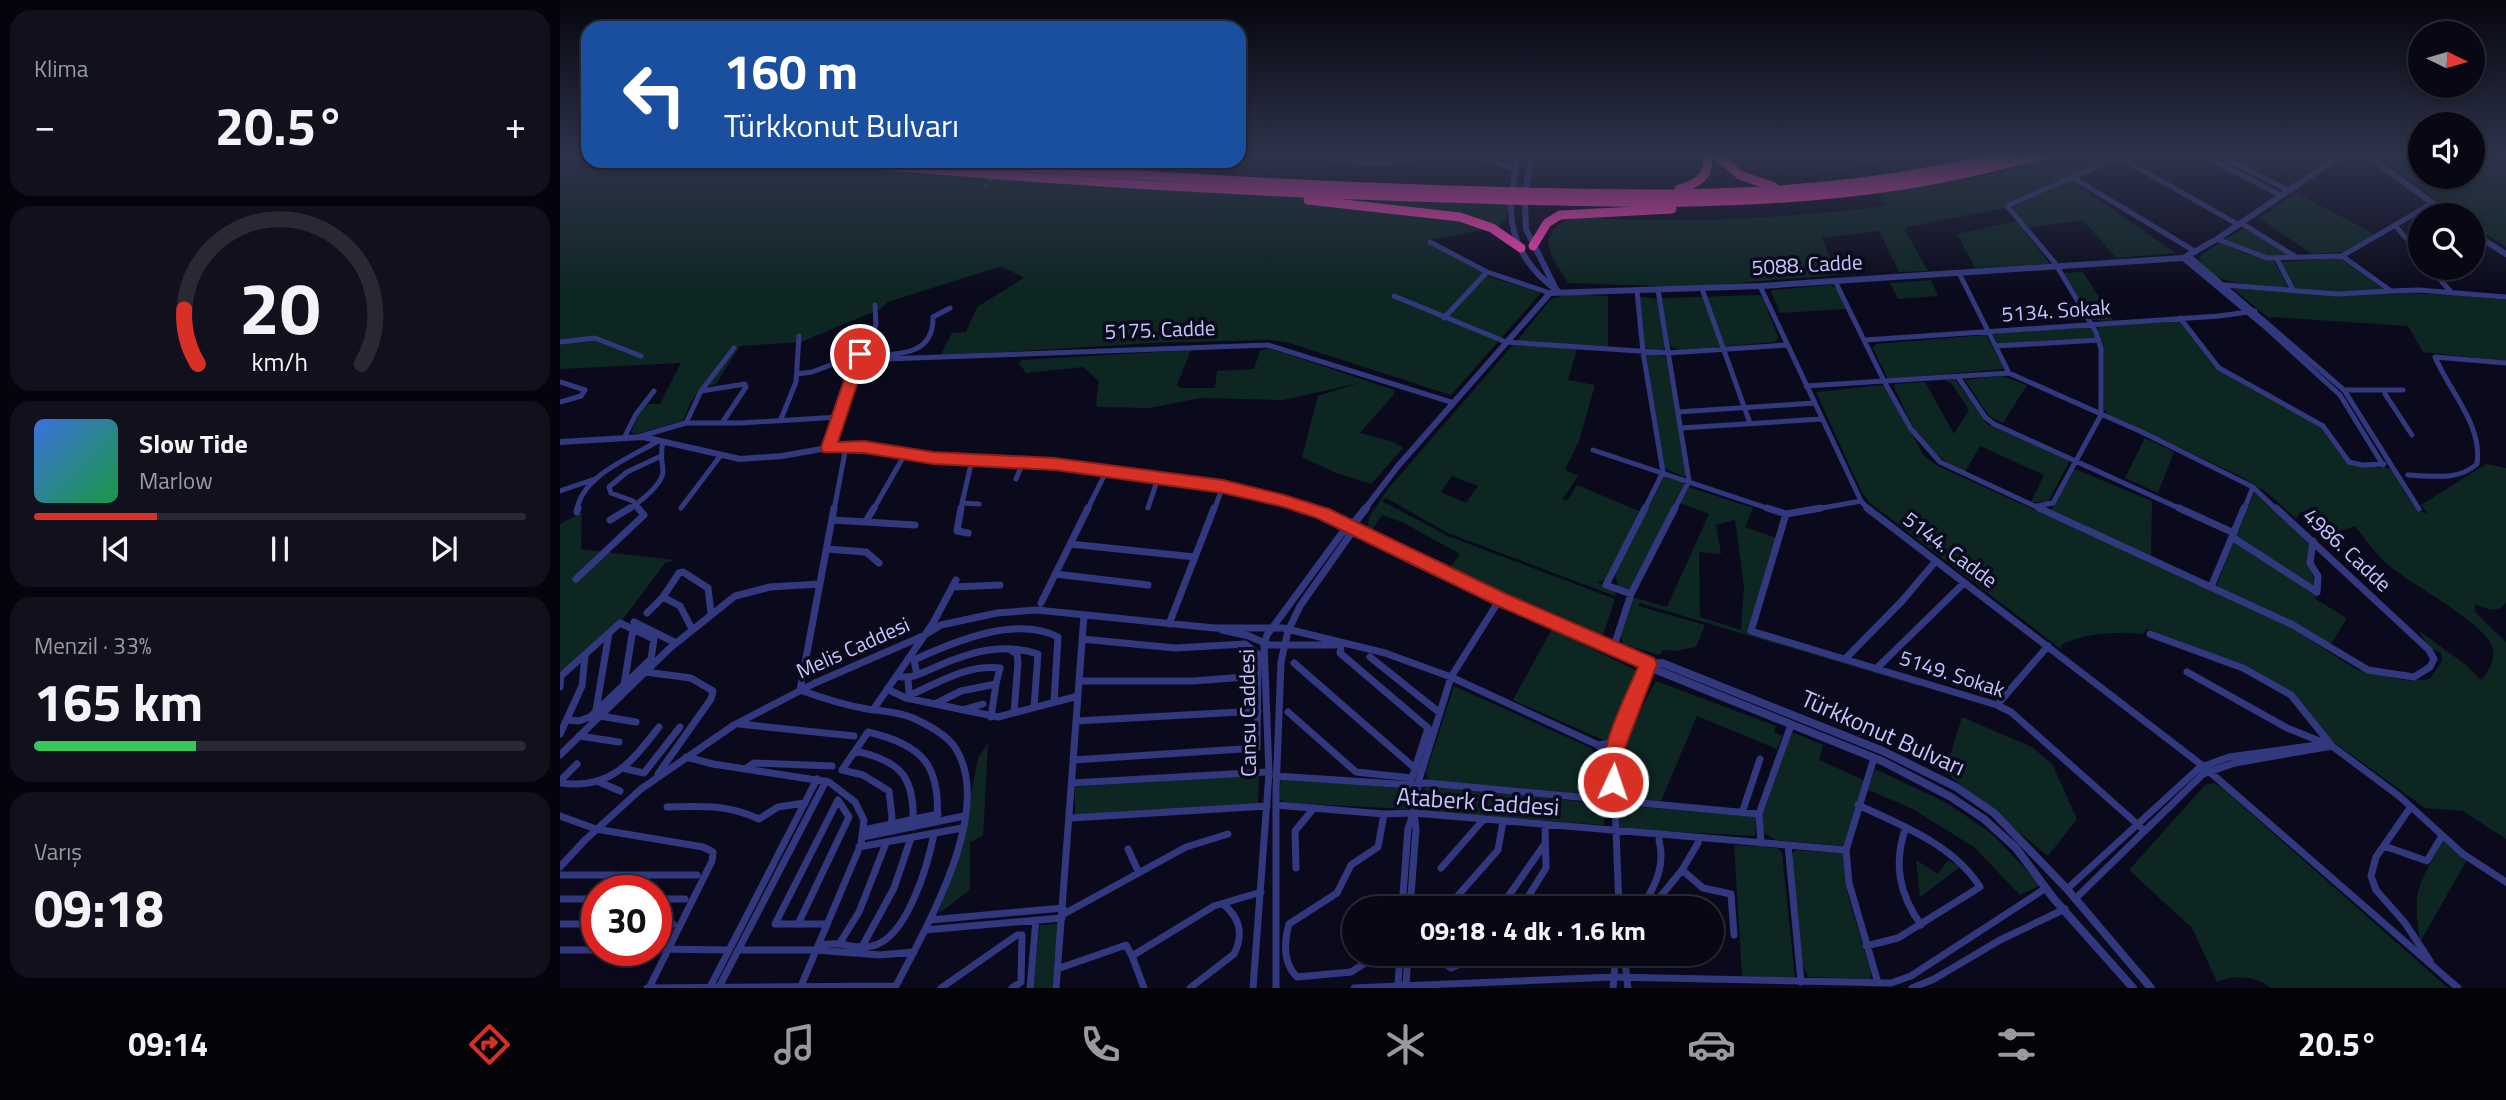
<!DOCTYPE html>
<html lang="tr">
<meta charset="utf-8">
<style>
:root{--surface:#080815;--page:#11111e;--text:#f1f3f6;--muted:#989aa0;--line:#292934;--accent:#d93025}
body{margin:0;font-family:"Titillium Web",sans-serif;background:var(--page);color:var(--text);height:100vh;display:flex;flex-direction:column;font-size:26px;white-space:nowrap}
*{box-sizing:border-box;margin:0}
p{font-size:23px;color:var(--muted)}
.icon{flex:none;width:38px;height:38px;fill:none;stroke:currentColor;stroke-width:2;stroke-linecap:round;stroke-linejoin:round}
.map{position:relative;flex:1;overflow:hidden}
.side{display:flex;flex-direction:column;gap:10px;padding:10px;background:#04040c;width:560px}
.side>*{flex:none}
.banner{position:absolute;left:21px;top:21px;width:665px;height:147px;border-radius:21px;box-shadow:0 4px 10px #0003,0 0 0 2px var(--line);background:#1a4fa0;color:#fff;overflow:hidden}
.needle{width:46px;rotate:95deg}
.controls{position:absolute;left:1848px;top:21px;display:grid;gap:14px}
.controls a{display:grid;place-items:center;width:77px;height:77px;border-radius:50%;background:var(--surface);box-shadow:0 4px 10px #0003,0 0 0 2px var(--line);font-size:35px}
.speed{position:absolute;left:21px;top:875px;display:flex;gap:14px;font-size:35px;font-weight:700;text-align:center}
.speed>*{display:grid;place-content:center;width:91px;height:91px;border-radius:50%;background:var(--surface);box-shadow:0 4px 10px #0003,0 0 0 2px var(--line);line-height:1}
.speed .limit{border:10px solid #d22;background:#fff;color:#111}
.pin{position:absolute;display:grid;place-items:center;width:60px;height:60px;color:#fff;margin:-30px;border:4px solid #fff;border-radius:50%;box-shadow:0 2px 7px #0007}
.me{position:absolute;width:77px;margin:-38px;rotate:3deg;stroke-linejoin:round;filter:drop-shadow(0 0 5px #0008)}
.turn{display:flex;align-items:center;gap:24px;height:147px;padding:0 28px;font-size:32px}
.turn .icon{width:91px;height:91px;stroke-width:2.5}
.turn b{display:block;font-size:49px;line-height:60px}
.big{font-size:52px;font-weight:700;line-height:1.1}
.side .widget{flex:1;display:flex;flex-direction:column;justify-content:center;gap:10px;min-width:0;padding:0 24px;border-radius:21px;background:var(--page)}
.side .dial{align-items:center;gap:0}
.dial svg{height:182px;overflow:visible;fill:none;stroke:var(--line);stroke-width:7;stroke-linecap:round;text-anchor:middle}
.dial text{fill:var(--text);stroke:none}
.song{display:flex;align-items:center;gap:21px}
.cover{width:84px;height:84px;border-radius:10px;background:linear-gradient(135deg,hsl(220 70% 55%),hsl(140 70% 35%))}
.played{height:7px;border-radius:4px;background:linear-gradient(90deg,var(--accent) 25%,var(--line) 25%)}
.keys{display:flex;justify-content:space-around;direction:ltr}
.heat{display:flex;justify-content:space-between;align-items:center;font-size:38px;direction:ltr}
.charge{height:10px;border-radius:5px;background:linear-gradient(90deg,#34c759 33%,var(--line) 0)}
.trip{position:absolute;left:782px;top:896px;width:382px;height:70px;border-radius:35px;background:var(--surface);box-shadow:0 4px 10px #0003,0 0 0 2px var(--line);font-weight:700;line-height:70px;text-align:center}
.tab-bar{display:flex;height:112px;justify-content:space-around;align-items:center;background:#030308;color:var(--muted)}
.tab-bar .icon{width:49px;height:49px}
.tab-bar .current{color:var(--accent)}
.tab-bar b{font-size:32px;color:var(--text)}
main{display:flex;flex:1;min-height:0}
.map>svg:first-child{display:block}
.green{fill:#0d2622;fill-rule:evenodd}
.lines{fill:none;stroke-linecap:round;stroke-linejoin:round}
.minor-tunnel{stroke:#302f49;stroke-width:5;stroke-dasharray:5 2.5;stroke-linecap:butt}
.minor-far1{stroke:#32387e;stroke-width:5}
.minor{stroke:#32387e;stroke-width:7}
.tertiary-far1{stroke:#32387e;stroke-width:6}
.tertiary{stroke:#32387e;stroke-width:8}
.motorway{stroke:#ff40b3;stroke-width:9}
.route{fill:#d93025;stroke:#8d1f18;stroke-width:2}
.labels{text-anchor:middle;stroke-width:7;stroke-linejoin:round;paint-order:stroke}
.street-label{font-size:21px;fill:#c5c5ff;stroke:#0b0a1c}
.near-street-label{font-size:24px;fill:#c5c5ff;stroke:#0b0a1c}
</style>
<main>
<section class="side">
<div class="widget"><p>Klima</p>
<div class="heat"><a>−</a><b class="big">20.5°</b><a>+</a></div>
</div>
<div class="widget dial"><svg viewBox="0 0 100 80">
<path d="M14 69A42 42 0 1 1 86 69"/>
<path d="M14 69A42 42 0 0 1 8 45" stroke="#d93025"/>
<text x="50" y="56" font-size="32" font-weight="700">20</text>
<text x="50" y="72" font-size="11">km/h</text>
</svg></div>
<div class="widget">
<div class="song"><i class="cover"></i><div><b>Slow Tide</b><p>Marlow</p></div></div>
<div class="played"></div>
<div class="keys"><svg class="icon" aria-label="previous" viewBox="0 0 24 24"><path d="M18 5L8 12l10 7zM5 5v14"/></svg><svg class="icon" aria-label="pause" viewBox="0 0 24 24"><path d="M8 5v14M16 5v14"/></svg><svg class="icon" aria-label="next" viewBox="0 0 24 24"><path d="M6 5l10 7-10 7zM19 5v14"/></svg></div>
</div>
<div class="widget"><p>Menzil · 33%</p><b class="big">165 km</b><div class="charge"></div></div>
<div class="widget"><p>Varış</p><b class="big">09:18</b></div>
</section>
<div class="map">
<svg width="1946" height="988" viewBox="0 0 1946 988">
<rect width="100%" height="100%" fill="#0b0a1c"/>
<path class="green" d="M0 154H28V161H238L587 189 949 204 946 219 938 227 869 240 871 244 928 276 981 293 891 395 726 342 707 340 592 343 380 356 392 333 406 332 417 307 464 278 441 266 328 302 320 309 241 342 180 346 156 384C134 389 131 402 123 421L76 434 71 432 79 413 86 404H100L121 363 0 369Z
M1248 154H1334L1314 164 1266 171H1261Z
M1502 154H1558L1446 204 1445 208 1347 227 1345 230 1368 271 1339 272 1319 231 1262 238 1277 275 1127 287 1008 283C999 267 977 244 996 227 1013 211 1047 220 1069 220 1155 221 1240 217 1326 206L1319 194 1428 175Z
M1815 154H1860V177H1913V154H1929L1937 159 1946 154V247L1913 226V215H1898Z
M1510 181 1616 253 1556 258 1523 220 1469 228 1451 208Z
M1737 193 1814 234 1785 252 1752 254 1699 218Z
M1456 221 1490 264 1415 268 1397 234Z
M1684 228 1729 254V257L1706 256 1664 240Z
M1660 242 1686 254 1714 261 1729 288C1705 286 1645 287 1639 257Z
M1780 258 1826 291 1795 293 1735 290 1721 262Z
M1523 272 1554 321 1532 320 1503 273Z
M1371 280 1378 296 1338 299 1330 283Z
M1271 285 1277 289 1287 309 1220 313 1211 292 1212 290Z
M1672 288 1778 295 1845 293 1895 295 1946 300V361L1863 352 1848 326 1711 317 1710 319Z
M1006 294 1048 296V347L956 342 990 300Z
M1199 295 1203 298 1218 337 1216 342 1119 350 1110 346 1101 298Z
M1078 296 1097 299 1106 348 1101 351 1085 348Z
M1618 320 1656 366 1759 424 1786 462 1794 466 1830 468C1843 483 1846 507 1868 514L1861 505 1926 464 1946 468V603C1935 615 1927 608 1915 604V612L1946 642V839L1903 811 1865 808 1767 737 1731 693 1618 640 1586 629 1584 634C1559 631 1523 633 1501 645V649L1310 503 1302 493 1256 392 1322 385 1327 388 1364 456 1378 466 1729 626 1797 670 1849 681 1870 679 1882 661 1881 653 1869 647 1858 630 1906 665 1921 680C1929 672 1936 658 1932 646 1924 622 1848 583 1826 563 1815 553 1805 539 1795 526 1773 536 1757 526 1741 511L1736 519 1709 494 1684 478 1550 415 1544 409 1542 341 1537 326Z
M1530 327 1536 338 1438 344 1432 333Z
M1426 335 1444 369 1328 379 1313 348 1316 344Z
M956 344 1017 349 1008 380 1035 385 1019 441 1005 470 1018 476 1002 500H1008L1017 485 1079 511 1047 580 1036 582 1057 591 1055 596 888 533 826 498 822 501 888 536 1055 599 1042 638 814 535 808 528 809 517 828 489 951 347ZM892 476 918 486 906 503 881 492ZM822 515 842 522 900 554 891 566 812 530Z
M709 348 834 390V394L800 433 834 442 843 448 811 484 776 473 742 457 758 396 799 383 723 400 640 398 589 408 538 407 536 404 539 381 523 367 466 373 459 363 462 360 631 350 617 385 620 388H655L657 371 694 369 700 351Z
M1086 353 1106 357 1127 472 1124 477 1104 468Z
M1441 376 1467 385 1443 423 1429 416 1405 380Z
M1395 379 1427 424 1510 460 1488 502H1471L1484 475 1420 446 1405 472C1359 449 1355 431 1334 387L1335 384 1365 382 1394 434 1409 410 1391 383 1385 380Z
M1585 438 1614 452 1598 493 1565 478Z
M1515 469 1592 501 1591 557 1491 511Z
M1104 475 1123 482 1125 486 1071 590 1058 586 1055 573Z
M1129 487 1193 508 1185 527 1217 538 1191 633 1360 684 1359 686 1080 603 1078 606 1145 625 1136 647 1115 651 1103 650 1099 655 1063 644 1061 635 1072 597 1107 607 1149 514 1120 503ZM1175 520 1184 586 1181 630 1140 617 1139 552 1161 554 1156 525Z
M1695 492 1750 541 1747 559 1757 588 1676 537Z
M22 513 21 549 114 560 105 563 60 623 0 673V524Z
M1674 541 1758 595 1755 599 1787 618 1770 646 1660 590 1657 584Z
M992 629 1077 671 1050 740H1043L953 700Z
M1096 681 1216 726 1214 732 1222 736 1217 749 1137 716 1101 801 1059 798V765L1062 744Z
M894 686 1031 748 1045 767V797L869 780 866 773Z
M1402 717 1472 747 1492 764 1517 819 1488 856 1385 772Z
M1232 732 1263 745 1259 760 1304 780 1285 846 1216 840 1202 832 1203 814Z
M428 743 423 836 410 842V890L378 914 400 851 418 758Z
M1315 769 1387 803 1432 834 1481 885 1460 895 1414 847 1351 808 1308 790Z
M699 775 698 807 515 815V787Z
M721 778 851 789 848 809 726 803 719 799Z
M1654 783 1662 788 1888 988H1711C1696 976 1675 974 1657 982L1632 928 1569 870 1645 785Z
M867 786 1044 804V825L862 811 863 791Z
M1060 805 1196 817 1195 836 1060 829Z
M1883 841 1907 860 1860 942C1852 888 1858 887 1883 841Z
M1174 845 1217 848 1222 853 1235 978 1182 976Z
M1237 850 1284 853 1288 896 1311 973 1310 979 1248 977 1240 958 1231 854Z
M1356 860 1378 874 1388 860 1400 867 1360 897Z
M498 924 492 988H473L480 925Z"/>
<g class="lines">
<path class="minor-tunnel" d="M425 188 440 161"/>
<path class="minor-far1" d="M744 154C792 163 824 169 872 154
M886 154 929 159 955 170
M1641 154 1722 196
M1657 154 1730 191
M1559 157 1679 225
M1512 177 1636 252
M1681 223 1736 257
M1835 225 1860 255
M1657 239 1707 258 1782 256 1873 203
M870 242 927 272 990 293
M1629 256 1784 390 1859 509
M1782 256 1831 291 1859 290 1946 297
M1623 258 1703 325 1780 395 1823 465
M1717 259 1733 290
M1870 268 1891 292
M1399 273 1449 373
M1275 281 1324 381
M1665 285 1777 294 1831 291
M1200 286 1301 501 1309 510
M1142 289 1190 423
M1098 290 1129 481 1114 510
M1077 291 1083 352 1103 472 1084 510
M834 296 946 342 1108 353 1227 345
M884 318 927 272
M1620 318 1659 368 1763 426 1789 462 1802 465 1824 464
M1305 340 1659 316 1695 311
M0 342 35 338 81 356
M1436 346 1539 340
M299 356C331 353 374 360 373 317L390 308
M298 360 708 345 894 403
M237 374 252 372 300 354
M1398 377 1425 417 1434 424 1623 510
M1324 381 1351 429 1380 462 1483 510
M1324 381 1449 373 1584 433 1693 487 1717 510
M0 382 25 390 21 396 0 402
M1246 386 1324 381
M1784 390H1843
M141 391 174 348
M1825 394 1852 435
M1118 412 1254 403
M221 419 236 382 239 336
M126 423 141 391 185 384 186 387 162 423
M1121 428 1261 419
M65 436 76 414 94 391
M81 436 126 423H180L279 417
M269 448 300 353 316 325 315 305
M1033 450 1213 510
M412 460 402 503 419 504
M1848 475C1873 476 1898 481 1917 464 1923 425 1889 391 1875 357L1946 363
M456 479 463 462
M0 491 35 479
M1477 506 1493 503 1541 415V349L1536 332 1495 263 1447 206 1565 154
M121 508 161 455
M588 508 598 478
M17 510C22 475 72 457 98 441
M68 510C78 503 103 485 103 471 102 459 100 454 103 442
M80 510 73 501 51 493 49 487 67 472 99 457
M274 510 286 447
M313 510 345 454
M401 510 402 503
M527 510 546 472
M654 510 663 486
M1251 510 1301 501
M1684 510 1693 487"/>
<path class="minor" d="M401 508 397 531 408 533
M1207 508 1226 514 1261 508
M1307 508 1643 766 1898 988
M1479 508 1733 625 1808 670 1854 677 1870 667 1874 659 1869 650 1716 508
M1619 508 1674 533
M17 512 18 508
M1226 514 1191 631 1437 705 1451 712 1585 831
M50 520 70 508
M273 520 355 525
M306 521 314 508
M1672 537 1757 592 1758 576 1750 563 1753 541
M510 544 635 557
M267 549 306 552 319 563
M495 574 588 585
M16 579 84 515 78 508
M393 587 440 585
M1651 587 1684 508
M1071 594 1046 585 1085 508
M103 597 120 606 132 629
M481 603 528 508
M87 613 103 597 119 573 123 572 148 588 151 613
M74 622 116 643
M609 624 654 508
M662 630 689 636 709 645H774
M449 649 457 654 458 662 454 713
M1053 649 1071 594 1115 508
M810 657 880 713
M1286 658 1342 601 1375 562
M734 663 857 770
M1317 668 1404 583
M85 672 131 678 153 691 151 699 98 774
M1627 672 1727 728 1772 746 1839 796 1903 854 1946 882
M357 675 354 660C393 642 456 615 498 637L494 702
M337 676C352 680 363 672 378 666 410 652 443 642 478 654L474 707
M348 679 349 692 352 694C381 682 407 664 440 668L436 684 401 691 375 704
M519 681H633L698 676
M64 685 73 629
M0 687 1 676 60 623 94 639 91 659 30 717 19 721 8 720
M327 689 346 698 438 717 518 696
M240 690C262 698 284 705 307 709 322 711 339 712 353 718 368 725 388 735 396 749 435 813 364 930 335 988
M240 690 274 508
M1437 705 1488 646
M36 710 49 633
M313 710 373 623 396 580
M402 710 423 704
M728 712 796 772 852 778 868 728 780 653 781 645
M40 716 76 722
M431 717 436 684
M516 721 698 711
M179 724 294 736
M0 734 22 686 25 656
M19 736 59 742
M1038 745 1052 762
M295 751C343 761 355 778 353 827
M0 755 110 648 175 596 210 587 260 584
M126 757 153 764 269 782 295 802 304 820 301 844 241 986
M1314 758 1286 850 1289 883 1318 983
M513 760 697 748 698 654 685 644 615 648 522 639
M66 769 84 773 120 727
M185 769 194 763 272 766
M716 776 852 785 867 783 1199 814
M0 781 17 764
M37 781 60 791
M0 783C50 790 70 764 99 727
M512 783 707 772
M278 800 289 817 238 924H215Z
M716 805 824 814 854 813 1286 850
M1298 805C1341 825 1394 845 1420 887L1338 938 1306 946
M107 807C142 806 166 804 199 819L218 807 245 803
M1850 808 1816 857 1811 876 1816 890 1845 923 1870 961
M1182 813 1200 759
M0 816 36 829 143 847 153 852 152 861 89 988
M511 818 707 806
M1346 827C1333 863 1339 894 1361 925
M304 830 378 814
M330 831 332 817 329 791 303 775 282 770 308 732C363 745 381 765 377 822
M303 837 404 816
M1201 843 1199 814 1231 725
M1228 845 1241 982
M1824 846 1867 861 1882 836
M299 847 402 828
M568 849 579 873
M0 867 25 840 81 789 174 725 255 683 363 636 381 625 437 613 477 610 654 628H723L825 653 891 677 1038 745 1057 742
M736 868 735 831 754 808
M881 868 924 819
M1122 870 1138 843
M0 875H137
M1507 889 1639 768 1669 757 1757 745
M0 899H37
M96 899H125
M1515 899 1643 774 1675 763 1772 746 1731 695 1683 668 1590 634
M1084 903C1097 883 1105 864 1099 840
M842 908 848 828 853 815
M850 908 856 829 854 813 859 780 891 677 940 599
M887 908 938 850 943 821
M940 908 984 845
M961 908 986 868 985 826
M1059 908 1053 753 1088 664
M1067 908 1100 897 1122 870 1143 888 1171 894 1174 935
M502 915 626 847 668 834
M370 920 503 908
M0 924H37
M96 924H113
M238 924H267
M365 930 502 918
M281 941 299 912 326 843
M303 945 334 888 351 838
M258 946C281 939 294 951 312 946 347 939 368 864 374 834
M96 949 169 950
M0 950H37
M178 950H256L320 955 354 952
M820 954 791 972 737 977C723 963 724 942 729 924L777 893 791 865 818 847 824 814
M886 954 884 963 891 968 898 965 906 954
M1064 954 1068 988
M572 956 584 988
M497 969 566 945 572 956 654 906 701 892
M838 984 840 954
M846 984 848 954
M150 987 257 779
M159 987 266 781
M87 988 336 986
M381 988 457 935H462L461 982 452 988
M470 988 476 920
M496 988 524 615
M630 988 674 954C684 934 680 918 663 904
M693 988 709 773 704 644 707 635 782 533 790 528
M716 988V791L721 662 728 631 740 606 790 535V528
M794 988 1053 977 1331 983 1351 976 1486 888
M1053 988 1056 954
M1352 988 1374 979 1440 940 1505 909"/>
<path class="tertiary-far1" d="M1805 154 1889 215
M953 187 958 154
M966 188 972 154
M965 204 966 229 997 291
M951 205C950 241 969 271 998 291
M1913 233 1946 254
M0 442 83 437 180 459 222 456 273 447H304L373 458 495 464 663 486 750 510
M804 510 838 466 990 293 1200 286 1623 258 1657 239 1783 154"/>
<path class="tertiary" d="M744 508 763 513 940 599 1099 671 1322 761 1391 797 1424 819 1456 848 1494 899 1573 988
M790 528 806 508
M1089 664 1102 663 1323 751 1396 787 1434 813 1507 889 1591 988"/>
<path class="motorway" d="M1156 154 1180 175 1214 187
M274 161C467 179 660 191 854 197 1015 202 1177 210 1337 186 1387 179 1436 166 1486 154
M377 161C548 174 719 185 890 190 1034 194 1180 200 1323 179 1366 173 1408 164 1450 154
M1119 189C1138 184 1152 175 1146 154
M748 200 900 217 932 228 961 248
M973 246 987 223 1000 215 1112 209"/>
</g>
<linearGradient id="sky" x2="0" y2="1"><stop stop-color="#06060f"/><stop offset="0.53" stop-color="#2e334b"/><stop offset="1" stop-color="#2e334b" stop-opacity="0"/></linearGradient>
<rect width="1946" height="292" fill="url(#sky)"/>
<path class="route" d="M300 349 307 354 278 442 304 441 373 452 495 458 663 480 724 495 769 509 946 594 1094 658 1097 664 1063 753V782L1060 789 1053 791 1046 789C1033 756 1065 699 1078 667L934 604 757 518 724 507 663 493 495 470 373 464 304 453 263 452 261 448 293 354Z"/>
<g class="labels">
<g class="street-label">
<text transform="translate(1247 265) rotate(-3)" y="7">5088. Cadde</text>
<text transform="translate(1496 311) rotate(-4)" y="7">5134. Sokak</text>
<text transform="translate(600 330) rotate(-2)" y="7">5175. Cadde</text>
<text transform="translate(1390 550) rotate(37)" y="7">5144. Cadde</text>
<text transform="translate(1787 550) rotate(43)" y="7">4986. Cadde</text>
<text transform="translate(293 648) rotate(-24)" y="7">Melis Caddesi</text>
<text transform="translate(1392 674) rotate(18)" y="7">5149. Sokak</text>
<text transform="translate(688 713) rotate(-91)" y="7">Cansu Caddesi</text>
</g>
<g class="near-street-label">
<text transform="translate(1323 733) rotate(24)" y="8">Türkkonut Bulvarı</text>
<text transform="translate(918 802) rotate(4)" y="8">Ataberk Caddesi</text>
</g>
</g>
</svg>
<div class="controls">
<a><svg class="needle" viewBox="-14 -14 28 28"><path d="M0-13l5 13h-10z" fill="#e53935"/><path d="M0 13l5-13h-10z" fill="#989aa0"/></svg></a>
<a><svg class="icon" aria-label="sound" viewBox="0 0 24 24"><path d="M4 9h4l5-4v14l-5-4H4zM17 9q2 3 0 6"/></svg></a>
<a><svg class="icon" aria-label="search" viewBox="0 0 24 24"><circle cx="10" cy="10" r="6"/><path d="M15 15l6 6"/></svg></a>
</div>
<div class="speed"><div class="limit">30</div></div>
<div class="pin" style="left:300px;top:354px;background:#d93025"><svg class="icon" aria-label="arrive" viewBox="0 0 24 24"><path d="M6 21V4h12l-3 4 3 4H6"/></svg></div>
<svg class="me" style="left:1053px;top:782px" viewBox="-20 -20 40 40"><circle r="17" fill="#d93025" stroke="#fff" stroke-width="3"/><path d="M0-11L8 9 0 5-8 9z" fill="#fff"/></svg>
<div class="trip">09:18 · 4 dk · 1.6 km</div>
<div class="banner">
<div class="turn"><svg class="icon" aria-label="left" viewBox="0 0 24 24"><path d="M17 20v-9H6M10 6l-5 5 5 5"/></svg><div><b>160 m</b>Türkkonut Bulvarı</div></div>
</div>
</div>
</main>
<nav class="tab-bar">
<b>09:14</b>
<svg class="icon current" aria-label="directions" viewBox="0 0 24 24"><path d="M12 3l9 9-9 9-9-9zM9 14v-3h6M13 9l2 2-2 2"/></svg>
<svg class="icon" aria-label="music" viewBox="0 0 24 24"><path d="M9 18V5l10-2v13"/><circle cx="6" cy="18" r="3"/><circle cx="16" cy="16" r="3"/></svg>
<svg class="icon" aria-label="phone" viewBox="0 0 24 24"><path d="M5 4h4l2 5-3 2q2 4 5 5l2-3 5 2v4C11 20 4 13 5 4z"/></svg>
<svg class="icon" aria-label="climate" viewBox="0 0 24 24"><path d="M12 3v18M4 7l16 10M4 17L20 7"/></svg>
<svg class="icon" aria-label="car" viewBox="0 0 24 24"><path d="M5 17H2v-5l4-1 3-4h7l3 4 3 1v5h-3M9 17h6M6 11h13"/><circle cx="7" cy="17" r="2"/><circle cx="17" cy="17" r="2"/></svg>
<svg class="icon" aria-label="filters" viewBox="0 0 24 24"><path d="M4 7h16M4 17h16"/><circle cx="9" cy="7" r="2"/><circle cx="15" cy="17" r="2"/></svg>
<b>20.5°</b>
</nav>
